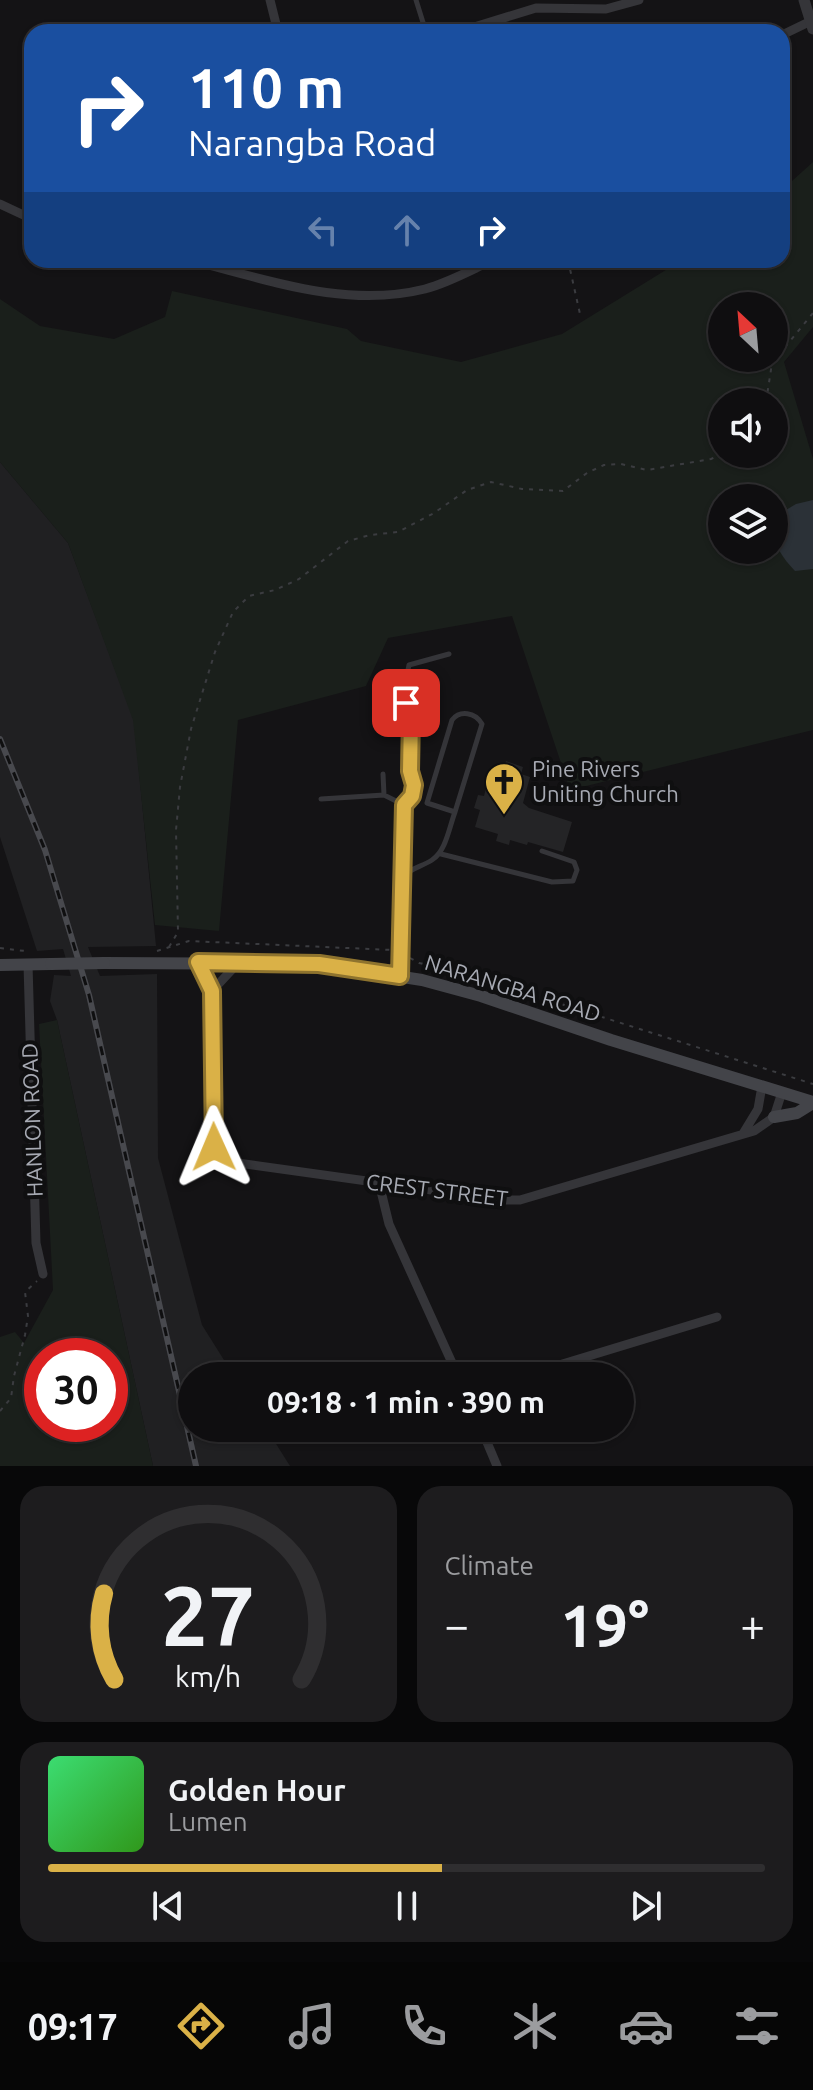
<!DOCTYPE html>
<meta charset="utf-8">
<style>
:root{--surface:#0f0e10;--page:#1d1c1e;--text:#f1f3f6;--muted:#9b9c9f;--line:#2f2e30;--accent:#dab147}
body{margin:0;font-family:Ubuntu,sans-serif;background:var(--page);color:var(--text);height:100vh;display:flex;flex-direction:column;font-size:30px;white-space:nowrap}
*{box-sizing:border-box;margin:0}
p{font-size:26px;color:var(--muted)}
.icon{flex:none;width:44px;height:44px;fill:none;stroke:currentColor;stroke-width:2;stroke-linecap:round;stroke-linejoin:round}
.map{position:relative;height:1466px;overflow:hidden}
.details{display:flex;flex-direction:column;gap:20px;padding:20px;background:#080809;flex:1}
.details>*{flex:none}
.hud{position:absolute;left:24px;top:24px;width:766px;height:244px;border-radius:24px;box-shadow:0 2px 6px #0004,0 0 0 2px var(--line);background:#1a4fa0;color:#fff;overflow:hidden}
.needle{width:52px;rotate:334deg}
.tools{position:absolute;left:708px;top:292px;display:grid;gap:16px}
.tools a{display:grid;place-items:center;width:80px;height:80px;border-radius:50%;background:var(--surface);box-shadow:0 2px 6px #0004,0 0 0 2px var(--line);font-size:40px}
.speed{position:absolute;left:24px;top:1338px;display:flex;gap:16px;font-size:40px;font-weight:700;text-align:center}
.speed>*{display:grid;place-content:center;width:104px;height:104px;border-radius:50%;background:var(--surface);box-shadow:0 2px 6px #0004,0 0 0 2px var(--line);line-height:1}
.speed .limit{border:12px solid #d22;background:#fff;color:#111}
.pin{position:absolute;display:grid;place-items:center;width:68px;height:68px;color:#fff;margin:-34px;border-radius:16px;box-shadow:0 4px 12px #0006}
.me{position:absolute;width:88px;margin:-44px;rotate:359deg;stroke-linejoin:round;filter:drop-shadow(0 0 6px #0008)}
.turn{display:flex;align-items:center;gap:28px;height:168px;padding:0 32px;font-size:36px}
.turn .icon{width:104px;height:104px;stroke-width:2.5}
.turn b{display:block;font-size:56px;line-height:68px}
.lanes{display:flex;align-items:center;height:76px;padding:0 32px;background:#0003;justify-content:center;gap:40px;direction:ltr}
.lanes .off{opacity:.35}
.big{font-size:60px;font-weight:600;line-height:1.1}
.details .tile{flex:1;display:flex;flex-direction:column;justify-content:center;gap:12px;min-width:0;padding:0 28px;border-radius:24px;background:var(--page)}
.details .dial{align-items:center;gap:0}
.dial svg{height:208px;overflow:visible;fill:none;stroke:var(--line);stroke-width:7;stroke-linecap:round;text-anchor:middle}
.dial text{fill:var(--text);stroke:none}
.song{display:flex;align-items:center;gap:24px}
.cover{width:96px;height:96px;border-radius:12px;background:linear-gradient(135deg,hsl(140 70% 55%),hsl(110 70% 35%))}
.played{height:8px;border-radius:4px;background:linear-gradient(90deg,var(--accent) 55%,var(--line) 55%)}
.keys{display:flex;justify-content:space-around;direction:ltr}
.heat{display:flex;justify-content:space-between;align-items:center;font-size:44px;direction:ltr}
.details .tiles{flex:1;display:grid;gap:20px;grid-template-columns:1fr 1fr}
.tile:last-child{grid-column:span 2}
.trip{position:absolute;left:178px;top:1362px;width:456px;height:80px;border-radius:40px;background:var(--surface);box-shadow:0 2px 6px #0004,0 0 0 2px var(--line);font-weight:600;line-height:80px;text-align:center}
.dock{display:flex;height:128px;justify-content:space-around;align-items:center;background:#060606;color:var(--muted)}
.dock .icon{width:56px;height:56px}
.dock .active{color:var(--accent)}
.dock b{font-size:36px;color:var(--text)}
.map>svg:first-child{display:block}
.built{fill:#202022}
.green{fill:#1a1f1b;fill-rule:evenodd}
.water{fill:#2b3137}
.building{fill:#242426}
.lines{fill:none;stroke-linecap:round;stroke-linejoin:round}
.path{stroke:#3b3c40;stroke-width:2;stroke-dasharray:4 6;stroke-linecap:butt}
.service{stroke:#353539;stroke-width:5}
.minor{stroke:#353539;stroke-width:9}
.tertiary{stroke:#353539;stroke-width:11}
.secondary{stroke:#434449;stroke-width:12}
.rail-casing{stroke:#48494e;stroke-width:6}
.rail{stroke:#0f0f10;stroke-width:3;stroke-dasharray:9;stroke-linecap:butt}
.secondary-bridge{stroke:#434449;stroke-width:12}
.route-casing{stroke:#8e732e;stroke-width:20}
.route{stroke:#dab147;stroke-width:14}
.labels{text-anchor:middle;stroke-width:8;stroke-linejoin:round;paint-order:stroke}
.poi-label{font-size:22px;fill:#a7aab3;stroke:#0f0f10;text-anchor:start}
.street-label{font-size:22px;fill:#a7aab3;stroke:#0f0f10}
</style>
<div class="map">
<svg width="813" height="1466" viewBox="0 0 813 1466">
<rect width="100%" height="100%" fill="#141315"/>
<path class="built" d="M0 462 68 543 134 720 156 946 88 947 100 976 157 974 158 1158 202 1325 234 1376H192V1428H266L290 1466H153L57 1020 50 1001 54 975 71 976 63 949 37 951 0 837Z"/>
<path class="green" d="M813 162V327L784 362 813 459V730L570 790 512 616 388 638 366 686 238 720 219 931 155 925 133 720 68 543 0 462V299L40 326 114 339 165 317 172 291 347 329 361 341 461 362 562 334 682 260H782V190ZM722 306H774V358H722ZM722 402H774V454H722ZM722 498H774V550H722Z
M57 1020 153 1466H0V1337L15 1332 24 1343 53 1290 39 1024ZM42 1356H110V1424H42Z"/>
<path class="water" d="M813 500V569L795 571C779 554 770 540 776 516L796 504Z"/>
<path class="building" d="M506 761 523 767 521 774 530 777 523 803 529 808 572 822 563 852 528 842 527 845 510 840 509 845 496 841 498 834 475 827 480 810 474 808 478 795 484 796 489 776 500 771 501 767 504 768Z"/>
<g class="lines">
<path class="path" d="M568 260 580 314
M766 402 772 363 813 313
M169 947 178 932 176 830 180 787 191 729 215 652 233 612 249 596 275 590 299 579 348 541 370 535 398 532 434 513 467 490 491 482 522 489 563 491 587 473 604 465 621 464 647 470 711 459 722 454
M0 948 25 951
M157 951 189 941 393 950
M410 958 419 963 454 970 813 1084
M0 1411 11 1398 14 1376 25 1335 28 1316 25 1292 37 1281"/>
<path class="service" d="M416 0 426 32
M383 774 384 795 404 805
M321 799 384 795
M441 854 552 882 573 881 577 870 574 862 542 851
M402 877C411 868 421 867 432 860 446 851 449 828 455 812L427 803 452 720C460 710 475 712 482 724L455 812
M400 975 404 805 412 796 414 785 410 771 411 717 404 689 409 665 449 654"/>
<path class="minor" d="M270 0 278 32
M458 32 536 8 606 9 639 0
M782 35 811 21
M0 204 32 219
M189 260C266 279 345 309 425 289 448 283 471 270 493 260
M198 962 212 991 213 1139 216 1152 224 1161 503 1200H520L754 1131 774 1117 782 1092
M28 964 36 1243 43 1274
M212 991 239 962
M744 1132 758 1109 762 1086
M379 1183 389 1224 458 1376
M523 1376 717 1317
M481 1428 497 1466"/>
<path class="tertiary" d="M804 0 813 29"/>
<path class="secondary" d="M104 963 319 964 422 980 481 996 611 1040 813 1102
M0 965 51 964
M774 1117 797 1113 813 1103"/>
<g class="rail-casing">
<path id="rail" d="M0 739 45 850 89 995 196 1466"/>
</g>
<use href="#rail" class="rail"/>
<path class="secondary-bridge" d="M51 964 104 963"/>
</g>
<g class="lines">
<g class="route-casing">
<path id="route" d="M214 1147 212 991 198 962 319 964 400 976 404 805 412 796 414 785 410 771 411 717 406 703"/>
</g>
<use href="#route" class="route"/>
</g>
<defs>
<g id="church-pin" transform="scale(2)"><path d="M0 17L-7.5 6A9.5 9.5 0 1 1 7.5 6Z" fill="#dab147" stroke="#0f0f10"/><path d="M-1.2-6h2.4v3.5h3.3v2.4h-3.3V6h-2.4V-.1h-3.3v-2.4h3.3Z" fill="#111"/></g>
</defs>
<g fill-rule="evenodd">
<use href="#church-pin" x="504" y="782"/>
</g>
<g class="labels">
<g class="poi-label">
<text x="532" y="777">Pine Rivers<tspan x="532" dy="25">Uniting Church</tspan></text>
</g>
<g class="street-label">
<text transform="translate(513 988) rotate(17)" y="8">NARANGBA ROAD</text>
<text transform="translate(32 1120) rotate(-92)" y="8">HANLON ROAD</text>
<text transform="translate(437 1190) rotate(7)" y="8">CREST STREET</text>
</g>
</g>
</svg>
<div class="tools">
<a><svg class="needle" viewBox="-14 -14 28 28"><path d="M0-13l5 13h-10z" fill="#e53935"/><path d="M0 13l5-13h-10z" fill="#9b9c9f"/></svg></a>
<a><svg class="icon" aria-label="sound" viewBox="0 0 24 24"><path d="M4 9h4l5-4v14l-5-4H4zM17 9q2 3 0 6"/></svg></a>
<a><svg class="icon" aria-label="layers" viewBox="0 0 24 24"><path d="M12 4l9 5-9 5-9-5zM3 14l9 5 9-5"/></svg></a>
</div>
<div class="speed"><div class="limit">30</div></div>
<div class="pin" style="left:406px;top:703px;background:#d93025"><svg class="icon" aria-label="arrive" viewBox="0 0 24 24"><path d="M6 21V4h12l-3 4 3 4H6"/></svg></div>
<svg class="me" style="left:214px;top:1147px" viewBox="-20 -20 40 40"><path d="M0-17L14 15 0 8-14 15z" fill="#dab147" stroke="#fff" stroke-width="4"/></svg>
<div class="trip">09:18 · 1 min · 390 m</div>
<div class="hud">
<div class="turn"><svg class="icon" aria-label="right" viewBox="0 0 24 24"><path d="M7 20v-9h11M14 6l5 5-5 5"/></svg><div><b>110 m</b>Narangba Road</div></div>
<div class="lanes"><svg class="icon off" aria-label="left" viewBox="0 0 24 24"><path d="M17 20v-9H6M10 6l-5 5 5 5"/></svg><svg class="icon off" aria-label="ahead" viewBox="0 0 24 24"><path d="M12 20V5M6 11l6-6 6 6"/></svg><svg class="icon" aria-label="right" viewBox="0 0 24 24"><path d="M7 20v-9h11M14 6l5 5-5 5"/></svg></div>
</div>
</div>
<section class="details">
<div class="tiles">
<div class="tile dial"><svg viewBox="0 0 100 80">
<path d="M14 69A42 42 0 1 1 86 69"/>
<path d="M14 69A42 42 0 0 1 10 36" stroke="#dab147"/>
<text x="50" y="56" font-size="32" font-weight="700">27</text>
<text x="50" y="72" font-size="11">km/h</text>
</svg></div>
<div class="tile"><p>Climate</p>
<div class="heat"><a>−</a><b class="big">19°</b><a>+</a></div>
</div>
<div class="tile">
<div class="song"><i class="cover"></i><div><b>Golden Hour</b><p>Lumen</p></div></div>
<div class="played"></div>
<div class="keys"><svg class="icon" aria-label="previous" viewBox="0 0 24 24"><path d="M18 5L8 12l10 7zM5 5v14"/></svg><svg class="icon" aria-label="pause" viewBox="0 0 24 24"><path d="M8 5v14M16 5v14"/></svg><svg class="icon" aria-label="next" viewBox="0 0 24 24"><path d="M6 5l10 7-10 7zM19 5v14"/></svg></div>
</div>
</div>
</section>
<nav class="dock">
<b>09:17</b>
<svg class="icon active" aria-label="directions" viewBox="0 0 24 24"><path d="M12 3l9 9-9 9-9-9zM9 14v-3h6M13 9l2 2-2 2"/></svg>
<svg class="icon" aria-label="music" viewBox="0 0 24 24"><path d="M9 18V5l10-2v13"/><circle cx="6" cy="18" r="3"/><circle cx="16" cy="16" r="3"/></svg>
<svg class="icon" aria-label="phone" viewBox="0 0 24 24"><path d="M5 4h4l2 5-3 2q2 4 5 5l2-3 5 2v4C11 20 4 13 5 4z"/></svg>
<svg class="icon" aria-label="climate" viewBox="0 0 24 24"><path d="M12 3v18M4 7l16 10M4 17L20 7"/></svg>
<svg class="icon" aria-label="car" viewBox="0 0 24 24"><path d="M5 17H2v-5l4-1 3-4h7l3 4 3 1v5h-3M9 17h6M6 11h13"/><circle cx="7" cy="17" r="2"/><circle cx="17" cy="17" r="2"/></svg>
<svg class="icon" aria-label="filters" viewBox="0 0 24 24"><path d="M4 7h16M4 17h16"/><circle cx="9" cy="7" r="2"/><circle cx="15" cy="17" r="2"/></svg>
</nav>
